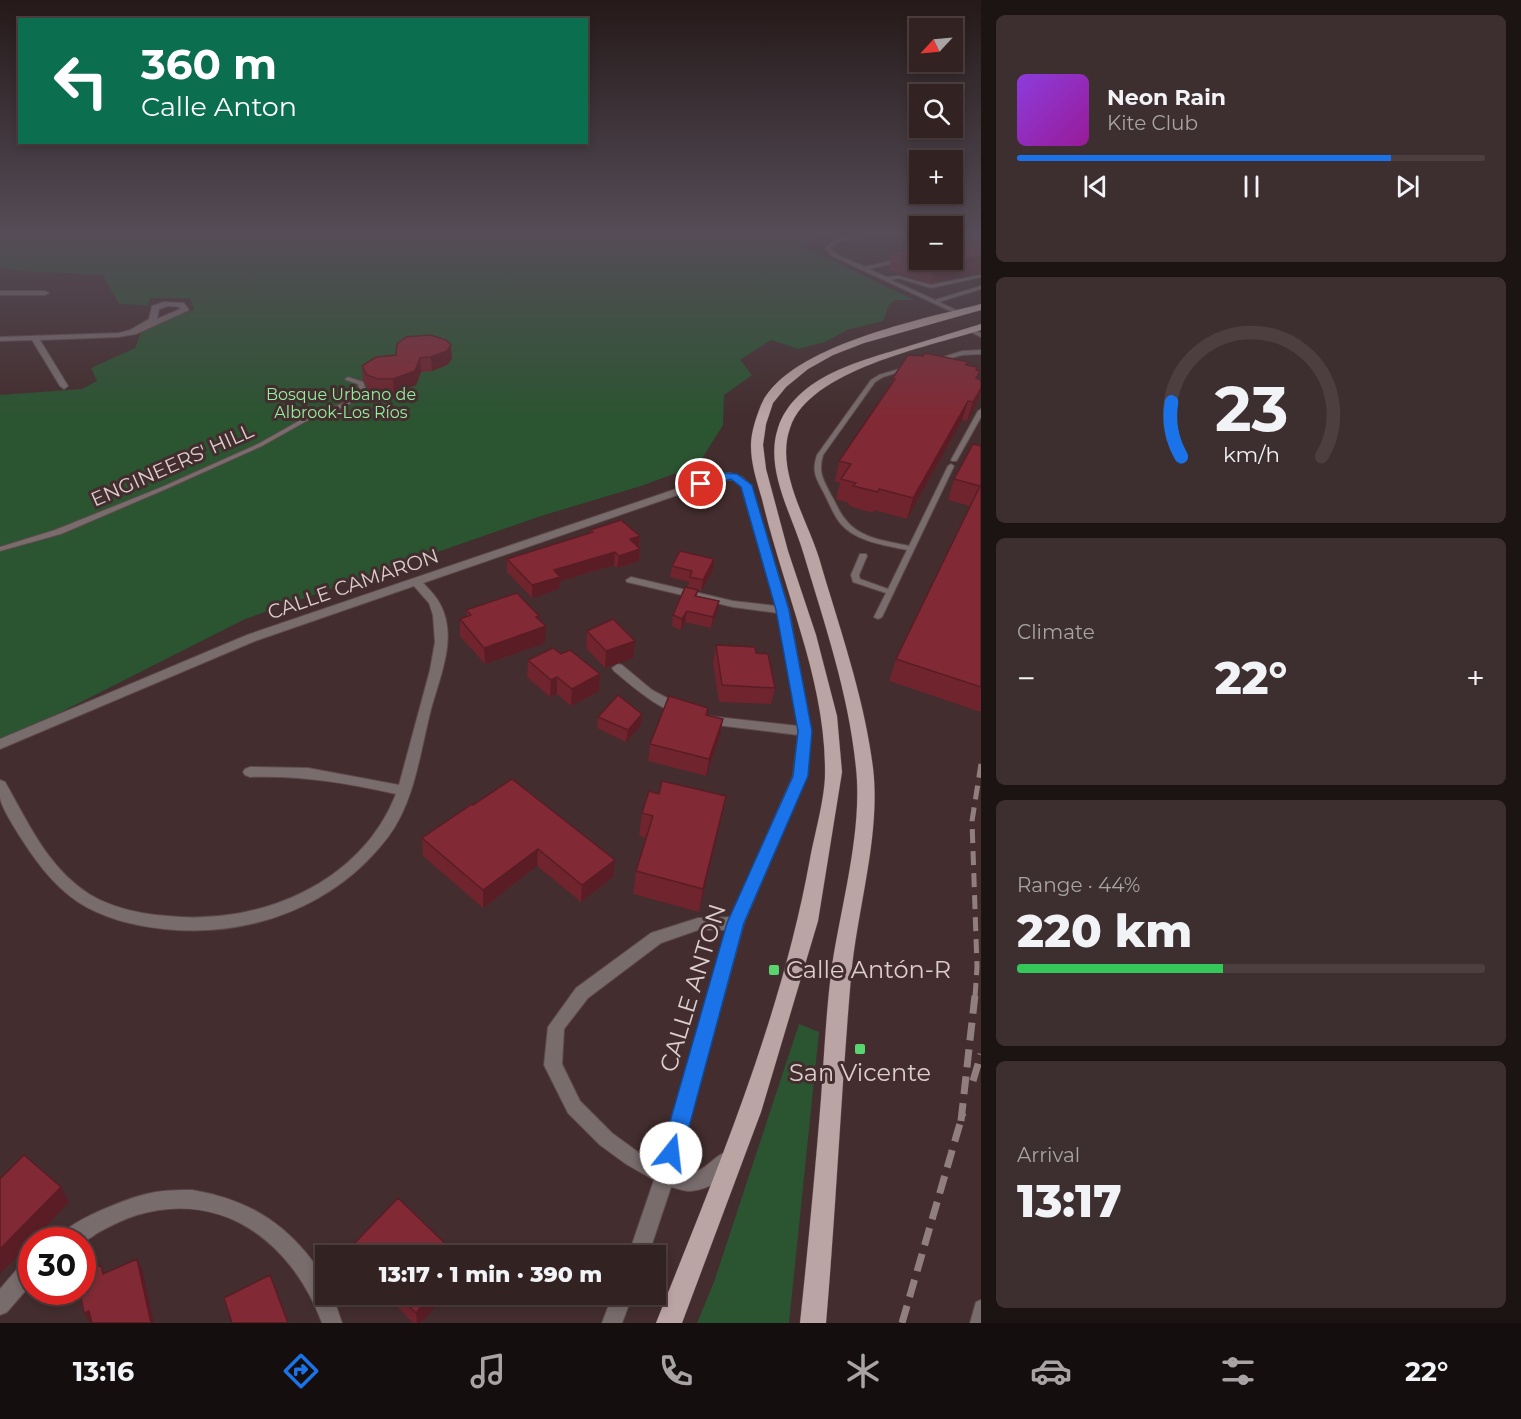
<!DOCTYPE html>
<meta charset="utf-8">
<style>
:root{--surface:#322222;--page:#3d2f2f;--text:#f1f3f6;--muted:#a8a4a5;--line:#4d3f40;--accent:#1a73e8}
body{margin:0;font-family:Montserrat,sans-serif;background:var(--page);color:var(--text);height:100vh;display:flex;flex-direction:column;font-size:22px;white-space:nowrap}
*{box-sizing:border-box;margin:0}
p{font-size:20px;color:var(--muted)}
.icon{flex:none;width:33px;height:33px;fill:none;stroke:currentColor;stroke-width:2;stroke-linecap:round;stroke-linejoin:round}
.map{position:relative;flex:1;overflow:hidden}
.details{display:flex;flex-direction:column;gap:15px;padding:15px;background:#1c1313;width:540px}
.details>*{flex:none}
.top-card{position:absolute;left:18px;top:18px;width:570px;height:126px;border-radius:0px;box-shadow:0 3px 9px #0003,0 0 0 2px var(--line);background:#0b6e4f;color:#fff;overflow:hidden}
.needle{width:39px;rotate:244deg}
.controls{position:absolute;left:909px;top:18px;display:grid;gap:12px}
.controls a{display:grid;place-items:center;width:54px;height:54px;border-radius:0px;background:var(--surface);box-shadow:0 3px 9px #0003,0 0 0 2px var(--line);font-size:30px}
.speed{position:absolute;left:18px;top:1227px;display:flex;gap:12px;font-size:30px;font-weight:700;text-align:center}
.speed>*{display:grid;place-content:center;width:78px;height:78px;border-radius:50%;background:var(--surface);box-shadow:0 3px 9px #0003,0 0 0 2px var(--line);line-height:1}
.speed .limit{border:9px solid #d22;background:#fff;color:#111}
.pin{position:absolute;display:grid;place-items:center;width:51px;height:51px;color:#fff;margin:-26px;border:3px solid #fff;border-radius:50%;box-shadow:0 2px 6px #0007}
.me{position:absolute;width:66px;margin:-33px;rotate:16deg;stroke-linejoin:round;filter:drop-shadow(0 0 4px #0008)}
.turn{display:flex;align-items:center;gap:21px;height:126px;padding:0 24px;font-size:27px}
.turn .icon{width:78px;height:78px;stroke-width:2.5}
.turn b{display:block;font-size:42px;line-height:51px}
.big{font-size:45px;font-weight:800;line-height:1.1}
.details .tile{flex:1;display:flex;flex-direction:column;justify-content:center;gap:9px;min-width:0;padding:0 21px;border-radius:9px;background:var(--page)}
.details .dial{align-items:center;gap:0}
.dial svg{height:156px;overflow:visible;fill:none;stroke:var(--line);stroke-width:7;stroke-linecap:round;text-anchor:middle}
.dial text{fill:var(--text);stroke:none}
.song{display:flex;align-items:center;gap:18px}
.cover{width:72px;height:72px;border-radius:9px;background:linear-gradient(135deg,hsl(270 70% 55%),hsl(300 70% 35%))}
.played{height:6px;border-radius:3px;background:linear-gradient(90deg,var(--accent) 80%,var(--line) 80%)}
.keys{display:flex;justify-content:space-around;direction:ltr}
.heat{display:flex;justify-content:space-between;align-items:center;font-size:33px;direction:ltr}
.charge{height:9px;border-radius:4px;background:linear-gradient(90deg,#34c759 44%,var(--line) 0)}
.trip{position:absolute;left:315px;top:1245px;width:351px;height:60px;border-radius:0px;background:var(--surface);box-shadow:0 3px 9px #0003,0 0 0 2px var(--line);font-weight:800;line-height:60px;text-align:center}
.tabs{display:flex;height:96px;justify-content:space-around;align-items:center;background:#140e0e;color:var(--muted)}
.tabs .icon{width:42px;height:42px}
.tabs .current{color:var(--accent)}
.tabs b{font-size:27px;color:var(--text)}
main{display:flex;flex:1;min-height:0}
.map>svg:first-child{display:block}
.green{fill:#2b5431}
.lines{fill:none;stroke-linecap:round;stroke-linejoin:round}
.lane-casing{stroke:#5f4a4b;stroke-width:2}
.street-casing{stroke:#5f4a4b;stroke-width:2}
.primary-casing{stroke:#5f4a4b;stroke-width:1}
.lane{fill:#786c6d;fill-rule:evenodd}
.street{fill:#786c6d;fill-rule:evenodd}
.primary{fill:#bba4a4;fill-rule:evenodd}
.rail-far1{stroke:#917f80;stroke-width:5;stroke-dasharray:14 8;stroke-linecap:butt}
.rail{stroke:#917f80;stroke-width:7;stroke-dasharray:18 9;stroke-linecap:butt}
.wall{fill:#6f242e}
.shaded-wall{fill:#5a1d25}
.building{fill:#812a35;stroke:#5a1d25;stroke-width:1.5}
.route{fill:#1a73e8;stroke:#114b97;stroke-width:1.5}
.poi-dot{fill:#58d570;stroke:#432d2e;stroke-width:2}
.labels{text-anchor:middle;stroke-width:6;stroke-linejoin:round;paint-order:stroke}
.far-park-label{font-size:16px;fill:#8ff19c;stroke:#432d2e}
.street-label{font-size:20px;fill:#dccece;stroke:#432d2e}
.near-poi-label{font-size:24px;fill:#dccece;stroke:#432d2e;text-anchor:start}
.near-street-label{font-size:24px;fill:#dccece;stroke:#432d2e}
</style>
<main>
<div class="map">
<svg width="981" height="1323" viewBox="0 0 981 1323">
<rect width="100%" height="100%" fill="#432d2e"/>
<path class="green" d="M29 232H845L822 236 801 245 914 300H895L889 305 883 321 847 330 825 342 798 349 771 340 740 360 752 375 724 395 723 425 698 465 641 486 541 516 245 619 0 743V395L82 389 97 381 91 368 135 348 143 327 194 310 190 298H150L148 305 119 304 103 275 21 271 0 267V240L27 236Z
M799 1024 819 1032 789 1323H697L714 1282Z"/>
<g class="lines">
<g class="lane-casing">
<path id="lane" d="M869 232H875L839 242 830 248 836 254 865 267 920 254V257L869 269 886 277 898 276 931 285 981 275V277L931 288 898 278 891 280 935 300 981 286V289L939 302 962 313 957 314 832 256 825 248 835 240Z
M971 328 981 333V337L969 331V329Z
M981 350V354L962 355 937 362 934 360 962 351Z
M906 367 911 368 883 377 875 382 823 455C818 473 823 479 831 495 836 503 839 512 845 519 860 539 887 541 909 546L948 466 951 464 954 466 882 617 878 619 874 617 886 593 853 582 851 575 860 554H866L867 556 859 575 860 579 888 589 907 550C885 545 857 542 841 524 834 516 830 505 825 495 817 479 811 473 817 455L871 380 879 375Z
M348 377 363 382 366 390 355 401 343 407 310 419 262 446 166 489 61 534 0 551V547L55 530 162 487 258 444 306 417 339 405 351 399 360 390 358 384 346 380 345 379Z
M981 409V417L957 460 956 461H952L951 460 978 411Z
M981 1300V1323H970L976 1302Z"/>
</g>
<g class="street-casing">
<path id="street" d="M0 291H45L49 293 45 295H0Z
M164 302 184 303 189 310 136 334 119 337 40 340 68 386 64 389 60 386 32 340 0 341V337L119 333 130 330 149 319 152 306ZM168 306 179 307 180 309 157 319 159 309Z
M730 473 742 477 751 485 789 610 811 731 807 776 744 923 676 1170C707 1178 705 1160 728 1151L734 1154 737 1160C730 1177 708 1190 690 1191 683 1191 677 1188 671 1187L648 1256H628L654 1180 626 1164 600 1145 568 1113 544 1065 548 1027 576 988 651 933 698 918 731 917 793 776 798 735 708 724 702 720 708 716 798 726 778 613 733 607 627 582 626 580 631 577 733 601 776 606 741 486 733 480 724 479 423 583C429 589 436 596 440 604 458 637 440 676 431 709 420 752 415 801 388 837 335 907 249 938 164 929 134 926 103 918 78 902 59 889 44 872 31 853 23 841 3 812 0 798 0 793 0 786 0 780L5 782C28 822 47 867 89 894 112 908 140 914 167 916 258 926 361 884 396 794 347 783 300 775 250 777L245 775 243 772 245 769 250 767 308 768 399 785 430 670 435 642 433 615 429 603 414 586 255 641 0 749V739L247 635 720 474ZM698 930H726L659 1163 638 1152 612 1133 580 1101 562 1064 564 1029 588 998 661 943Z
M618 664 622 665 652 690 684 707 686 710 684 713C667 717 627 682 614 671L612 668Z
M192 1190C239 1198 276 1216 307 1254 317 1267 326 1278 326 1294H332L342 1323H322C293 1244 224 1189 137 1215 124 1219 112 1225 99 1232 95 1234 89 1240 83 1241 78 1242 64 1241 57 1240 65 1222 130 1197 151 1193 164 1190 178 1190 192 1190Z
M32 1257V1283L7 1312 0 1315V1289L25 1260Z
M613 1294H633L622 1323H602Z"/>
</g>
<g class="primary-casing">
<path id="primary" d="M981 304V310L864 343 833 355 808 369 786 387 773 403 766 424 763 445 766 469 788 551 816 635 837 716 842 772 818 921 761 1112 682 1323H656C716 1172 781 1019 810 859 815 832 826 795 825 769 825 724 814 676 801 633 788 588 773 545 762 499 757 482 751 464 751 446 751 432 756 418 761 405 787 346 923 319 981 304Z
M981 324V330C927 347 809 370 790 428 775 470 807 519 819 558 839 627 864 696 873 768 881 835 857 909 851 977 841 1092 836 1208 826 1323H800C808 1248 815 1174 821 1099 824 1057 826 1015 831 973 840 908 863 833 856 768 849 695 825 625 804 555 793 516 764 470 778 428 796 375 862 361 909 346 933 339 957 331 981 324Z"/>
</g>
<use href="#lane" class="lane"/>
<use href="#street" class="street"/>
<use href="#primary" class="primary"/>
<path class="rail-far1" d="M975 997 977 967 972 821 981 764"/>
<path class="rail" d="M973 1081 981 1054
M961 1121 975 995
M902 1323 963 1113"/>
</g>
<path class="wall" d="M981 232V271L931 283 889 270 892 253Z
M397 344 452 359 447 365 432 371 421 372 416 385 394 394 379 393 368 389 363 380 362 366 396 355Z
M967 365 977 367V370L978 379 981 380V393L979 399 967 421 962 420 907 519 874 510 873 513 849 506V503L836 499 840 483 835 481 839 461 890 388 892 379Z
M981 446V712L889 681 896 659 970 506 948 500 954 479Z
M590 530 640 536 639 547 640 549 639 561 617 568 614 565 560 581 559 589 532 598 507 572V559L590 534Z
M714 559 713 570 701 591 698 590 697 596 719 601 717 612 711 628 685 622 681 630 672 626 673 615 688 587 689 582 670 577 672 566Z
M466 610 539 619 545 643 485 664 460 636V619L467 617Z
M587 631 635 641 633 658 605 668 586 648Z
M716 645 756 653 775 688 771 704 719 702 713 662Z
M561 654 600 674 599 691 571 706 557 694 550 697 527 677 528 660Z
M708 708 707 715 720 736 706 776 648 761 650 744Z
M642 714 641 725 626 742 597 728 598 717Z
M659 794 726 796 721 819 699 912 633 894 636 871 646 838 639 836 642 813Z
M473 805 615 860 613 877 581 902 537 866 483 908 423 856 422 838Z
M351 1247 458 1256H353Z
M385 1294H446L421 1323H413Z"/>
<path class="shaded-wall" d="M0 232H14L0 239Z
M981 256V271L931 283 935 266Z
M451 345 452 359 447 365 432 371 431 357Z
M420 358 421 372 416 385 394 394 393 379Z
M981 388V393L979 399 967 421 973 402Z
M968 401 962 420 907 519 913 498Z
M640 536 638 549 630 539Z
M640 549 639 561 617 568 619 556Z
M615 552 614 565 560 581 559 589 532 598V585L554 570Z
M714 559 713 570 701 591 703 580Z
M719 601 717 612 711 628 713 617Z
M687 611 685 622 681 630 682 619Z
M539 616 538 629 546 626 545 643 485 664 484 648Z
M635 641 633 658 605 668 606 651Z
M600 674 599 691 571 706 572 689Z
M557 677V694L550 697 551 680Z
M642 714 641 725 626 742 628 730Z
M723 719 720 736 706 776 709 759Z
M726 796 721 819 699 912 703 889Z
M538 849 537 866 483 908V890Z
M615 860 613 877 581 902 582 885Z
M61 1187 69 1202 33 1240H32V1242L0 1274V1249Z
M137 1259 142 1269 154 1323H151Z
M432 1294H446L421 1323H417L416 1313Z
M89 1311 95 1320 90 1323 84 1313Z"/>
<path class="building" d="M970 232H981V256L935 266 892 253 920 246V260H952V237Z
M430 335 446 340 451 345 447 351 431 357 420 358 415 371 393 379H378L367 375 362 366 376 357 396 355 397 344 406 337Z
M925 353 968 362 966 365 977 367 976 370 980 371 976 378 981 380V388L973 402 968 401 913 498 879 489 878 492 853 486 856 483 841 479 851 464 839 461 895 379H892L908 355 923 356Z
M973 444 981 446V687L896 659 980 486 954 479Z
M621 520 640 536 630 539 640 549 619 556 615 552 554 570 560 577 532 585 507 559 593 532 590 530Z
M680 551 714 559 703 580 690 577 692 571 672 566Z
M685 587 698 590 695 596 719 601 713 617 687 611 682 619 673 615Z
M517 593 539 616 536 617 546 626 484 648 460 619 471 615 466 610Z
M613 619 635 641 606 651 587 631Z
M716 645 755 647 756 653 768 654 775 688 722 685Z
M553 648 561 654 570 650 600 674 572 689 557 677 551 680 528 660Z
M618 695 642 714 628 730 598 717Z
M669 696 708 708 706 715 723 719 709 759 650 744Z
M512 779 615 860 582 885 538 849 483 890 422 838 472 804 473 805Z
M662 781 726 796 703 889 636 871 653 816 642 813 649 791 659 794Z
M24 1155 61 1187 0 1249V1179Z
M398 1198 458 1256H359L351 1247Z
M137 1259 151 1323H92L89 1311 84 1313 80 1292H82V1273L101 1265 103 1274Z
M270 1275 288 1323H232L224 1298Z
M397 1294H432L416 1313Z"/>
<linearGradient id="sky" x2="0" y2="1"><stop stop-color="#251919"/><stop offset="0.56" stop-color="#554c57"/><stop offset="1" stop-color="#554c57" stop-opacity="0"/></linearGradient>
<rect width="981" height="417" fill="url(#sky)"/>
<path class="route" d="M723 473 737 474 752 485 789 610 812 731 808 776 744 923 682 1153 679 1161 671 1163 664 1161 661 1153 727 923 793 776 798 731 776 610 741 487 731 479 701 487 695 484Z"/>
<g class="poi-dot">
<rect x="768" y="964" width="12" height="12" rx="3"/>
<rect x="854" y="1043" width="12" height="12" rx="3"/>
</g>
<g class="labels">
<g class="far-park-label">
<text x="341" y="400">Bosque Urbano de<tspan x="341" dy="18">Albrook-Los Ríos</tspan></text>
</g>
<g class="street-label">
<text transform="translate(172 465) rotate(-24)" y="7">ENGINEERS' HILL</text>
<text transform="translate(353 584) rotate(-19)" y="7">CALLE CAMARON</text>
</g>
<g class="near-poi-label">
<text x="786" y="978">Calle Antón-R</text>
<text x="860" y="1081" text-anchor="middle">San Vicente</text>
</g>
<g class="near-street-label">
<text transform="translate(693 988) rotate(-73)" y="8">CALLE ANTON</text>
</g>
</g>
</svg>
<div class="controls">
<a><svg class="needle" viewBox="-14 -14 28 28"><path d="M0-13l5 13h-10z" fill="#e53935"/><path d="M0 13l5-13h-10z" fill="#a8a4a5"/></svg></a>
<a><svg class="icon" aria-label="search" viewBox="0 0 24 24"><circle cx="10" cy="10" r="6"/><path d="M15 15l6 6"/></svg></a>
<a>+</a>
<a>−</a>
</div>
<div class="speed"><div class="limit">30</div></div>
<div class="pin" style="left:701px;top:484px;background:#d93025"><svg class="icon" aria-label="arrive" viewBox="0 0 24 24"><path d="M6 21V4h12l-3 4 3 4H6"/></svg></div>
<svg class="me" style="left:671px;top:1153px" viewBox="-20 -20 40 40"><circle r="19" fill="#fff"/><path d="M0-13L10 11 0 6-10 11z" fill="#1a73e8"/></svg>
<div class="trip">13:17 · 1 min · 390 m</div>
<div class="top-card">
<div class="turn"><svg class="icon" aria-label="left" viewBox="0 0 24 24"><path d="M17 20v-9H6M10 6l-5 5 5 5"/></svg><div><b>360 m</b>Calle Anton</div></div>
</div>
</div>
<section class="details">
<div class="tile">
<div class="song"><i class="cover"></i><div><b>Neon Rain</b><p>Kite Club</p></div></div>
<div class="played"></div>
<div class="keys"><svg class="icon" aria-label="previous" viewBox="0 0 24 24"><path d="M18 5L8 12l10 7zM5 5v14"/></svg><svg class="icon" aria-label="pause" viewBox="0 0 24 24"><path d="M8 5v14M16 5v14"/></svg><svg class="icon" aria-label="next" viewBox="0 0 24 24"><path d="M6 5l10 7-10 7zM19 5v14"/></svg></div>
</div>
<div class="tile dial"><svg viewBox="0 0 100 80">
<path d="M14 69A42 42 0 1 1 86 69"/>
<path d="M14 69A42 42 0 0 1 9 41" stroke="#1a73e8"/>
<text x="50" y="56" font-size="32" font-weight="700">23</text>
<text x="50" y="72" font-size="11">km/h</text>
</svg></div>
<div class="tile"><p>Climate</p>
<div class="heat"><a>−</a><b class="big">22°</b><a>+</a></div>
</div>
<div class="tile"><p>Range · 44%</p><b class="big">220 km</b><div class="charge"></div></div>
<div class="tile"><p>Arrival</p><b class="big">13:17</b></div>
</section>
</main>
<nav class="tabs">
<b>13:16</b>
<svg class="icon current" aria-label="directions" viewBox="0 0 24 24"><path d="M12 3l9 9-9 9-9-9zM9 14v-3h6M13 9l2 2-2 2"/></svg>
<svg class="icon" aria-label="music" viewBox="0 0 24 24"><path d="M9 18V5l10-2v13"/><circle cx="6" cy="18" r="3"/><circle cx="16" cy="16" r="3"/></svg>
<svg class="icon" aria-label="phone" viewBox="0 0 24 24"><path d="M5 4h4l2 5-3 2q2 4 5 5l2-3 5 2v4C11 20 4 13 5 4z"/></svg>
<svg class="icon" aria-label="climate" viewBox="0 0 24 24"><path d="M12 3v18M4 7l16 10M4 17L20 7"/></svg>
<svg class="icon" aria-label="car" viewBox="0 0 24 24"><path d="M5 17H2v-5l4-1 3-4h7l3 4 3 1v5h-3M9 17h6M6 11h13"/><circle cx="7" cy="17" r="2"/><circle cx="17" cy="17" r="2"/></svg>
<svg class="icon" aria-label="filters" viewBox="0 0 24 24"><path d="M4 7h16M4 17h16"/><circle cx="9" cy="7" r="2"/><circle cx="15" cy="17" r="2"/></svg>
<b>22°</b>
</nav>
